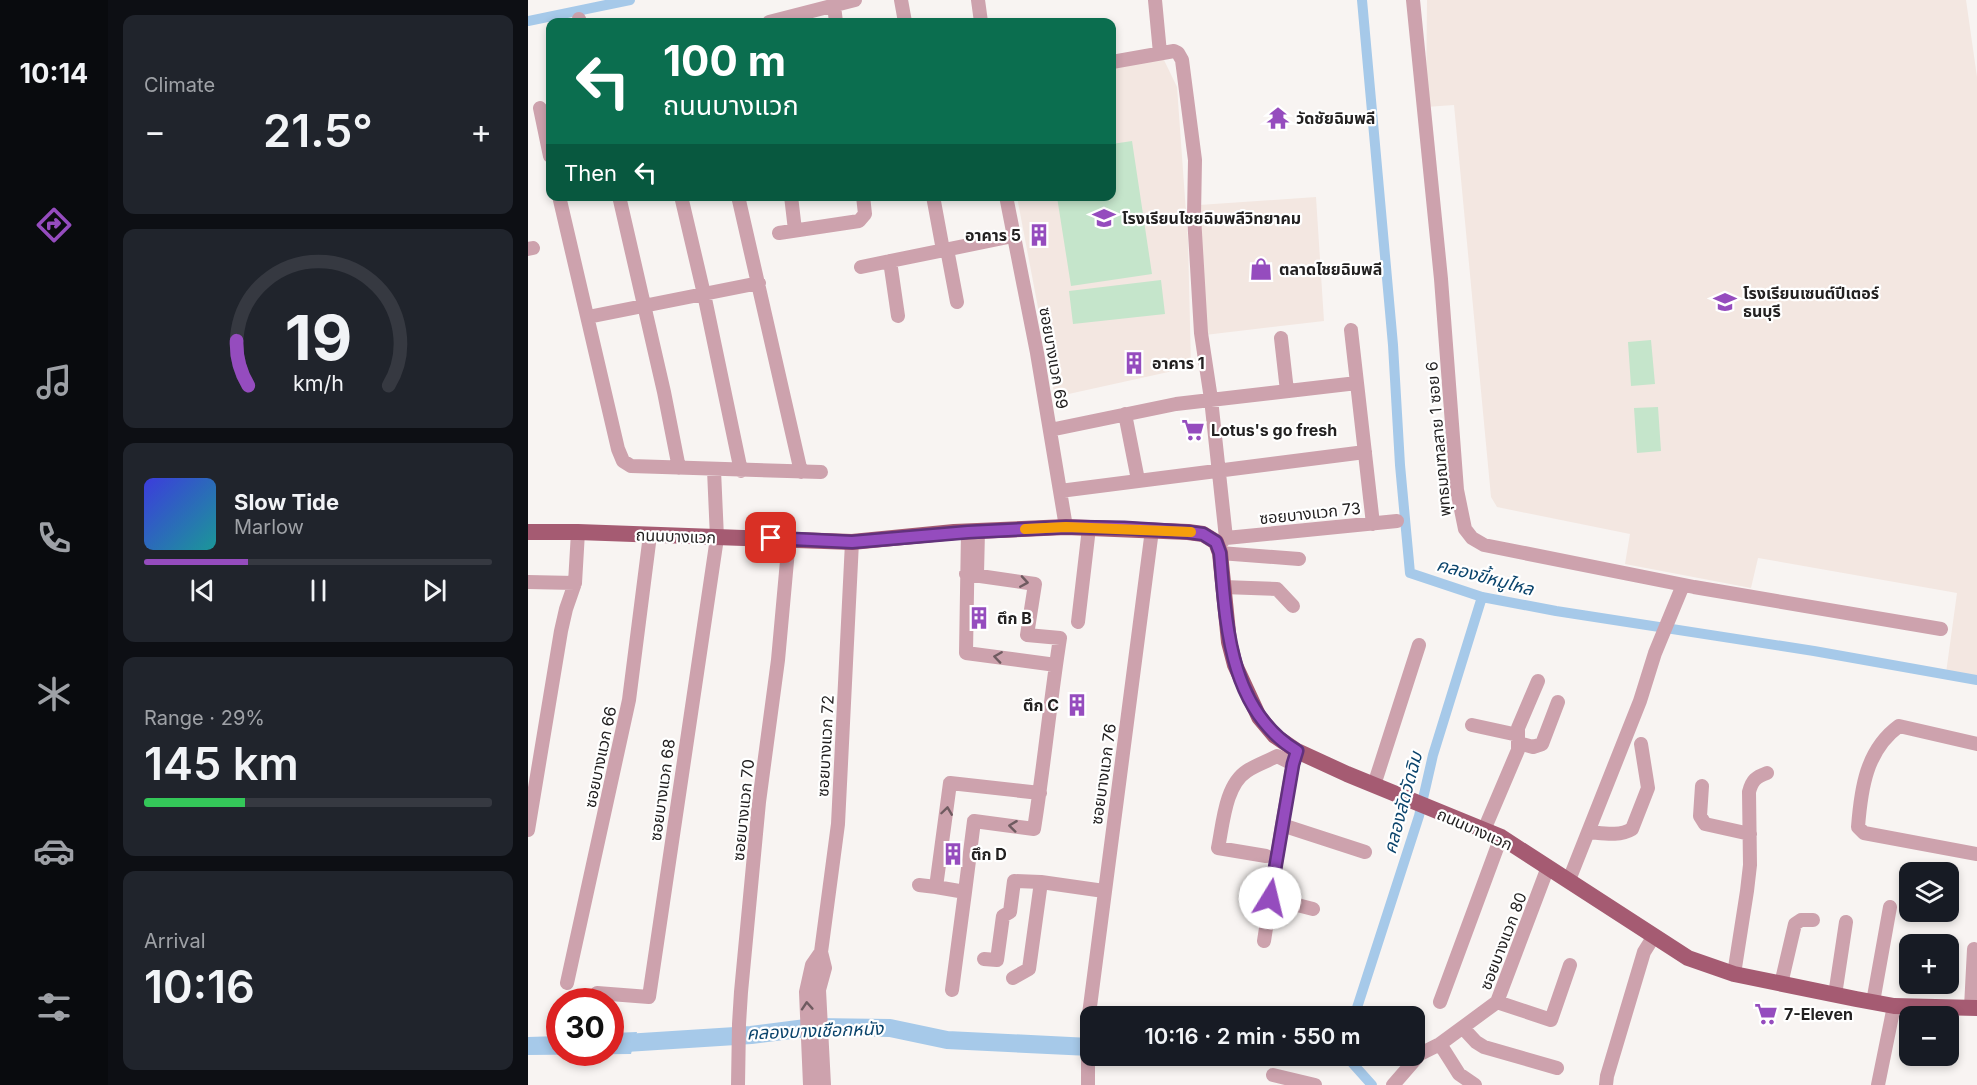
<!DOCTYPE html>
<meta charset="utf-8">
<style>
:root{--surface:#171b24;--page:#20242c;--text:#f1f3f6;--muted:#9ea1a6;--line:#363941;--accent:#954cbe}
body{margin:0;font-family:Inter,"Noto Sans Thai",sans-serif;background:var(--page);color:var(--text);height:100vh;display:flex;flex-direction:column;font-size:22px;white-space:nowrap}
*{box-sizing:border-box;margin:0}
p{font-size:20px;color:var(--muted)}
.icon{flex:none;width:33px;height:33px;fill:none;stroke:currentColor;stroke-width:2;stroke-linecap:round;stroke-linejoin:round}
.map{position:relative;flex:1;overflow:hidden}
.sheet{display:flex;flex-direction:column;gap:15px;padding:15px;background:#0d0f14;width:420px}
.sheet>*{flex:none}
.top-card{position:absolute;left:18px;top:18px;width:570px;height:183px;border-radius:12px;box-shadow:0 3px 9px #0003;background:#0b6e4f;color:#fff;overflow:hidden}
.fabs{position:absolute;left:1371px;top:862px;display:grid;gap:12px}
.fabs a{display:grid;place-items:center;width:60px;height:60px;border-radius:12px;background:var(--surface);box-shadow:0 3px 9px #0003;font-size:30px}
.speed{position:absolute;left:18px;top:988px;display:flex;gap:12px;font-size:30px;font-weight:700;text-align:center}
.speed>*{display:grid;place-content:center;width:78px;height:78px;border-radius:50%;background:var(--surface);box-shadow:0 3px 9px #0003;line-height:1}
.speed .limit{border:9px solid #d22;background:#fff;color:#111}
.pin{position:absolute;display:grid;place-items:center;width:51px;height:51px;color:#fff;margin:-26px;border-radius:12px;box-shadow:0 3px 9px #0006}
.me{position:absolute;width:66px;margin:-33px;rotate:9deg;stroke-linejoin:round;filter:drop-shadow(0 0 4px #0008)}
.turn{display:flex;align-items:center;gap:21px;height:126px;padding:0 18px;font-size:27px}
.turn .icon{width:78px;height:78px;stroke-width:2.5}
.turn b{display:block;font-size:42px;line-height:51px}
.then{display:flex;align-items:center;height:57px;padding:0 18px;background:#0003;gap:12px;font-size:22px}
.big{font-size:45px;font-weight:600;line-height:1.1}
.sheet .card{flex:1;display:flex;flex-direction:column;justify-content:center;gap:9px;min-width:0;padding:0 21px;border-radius:12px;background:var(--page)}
.sheet .dial{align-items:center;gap:0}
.dial svg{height:156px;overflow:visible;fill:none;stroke:var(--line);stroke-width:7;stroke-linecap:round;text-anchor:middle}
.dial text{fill:var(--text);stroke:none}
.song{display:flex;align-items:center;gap:18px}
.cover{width:72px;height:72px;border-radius:9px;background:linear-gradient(135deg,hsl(240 70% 55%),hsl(180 70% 35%))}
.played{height:6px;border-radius:3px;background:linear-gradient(90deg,var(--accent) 30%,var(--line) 30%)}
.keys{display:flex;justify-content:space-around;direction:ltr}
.heat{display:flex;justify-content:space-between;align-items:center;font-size:33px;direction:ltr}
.charge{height:9px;border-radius:4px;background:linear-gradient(90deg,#34c759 29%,var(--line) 0)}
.trip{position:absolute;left:552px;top:1006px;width:345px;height:60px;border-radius:12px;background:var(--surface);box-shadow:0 3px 9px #0003;font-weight:600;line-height:60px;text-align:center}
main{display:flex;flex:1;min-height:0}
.tabs{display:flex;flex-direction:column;width:108px;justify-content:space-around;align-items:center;background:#090b0e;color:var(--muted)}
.tabs .icon{width:42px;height:42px}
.tabs .selected{color:var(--accent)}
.tabs b{font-size:27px;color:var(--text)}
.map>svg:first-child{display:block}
.built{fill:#f3e7e1}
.green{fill:#c5e5cb}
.water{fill:#a6c9e9}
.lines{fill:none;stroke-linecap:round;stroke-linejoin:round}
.canal{stroke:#a6c9e9;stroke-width:10}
.river{stroke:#a6c9e9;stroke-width:18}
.minor{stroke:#cda2ad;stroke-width:14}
.major{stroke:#a55b72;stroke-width:16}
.oneway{stroke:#6f5b60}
.route-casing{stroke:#61317c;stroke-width:15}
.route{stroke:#954cbe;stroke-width:10}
.slow{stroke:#f59e0b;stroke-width:10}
.labels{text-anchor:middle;stroke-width:4.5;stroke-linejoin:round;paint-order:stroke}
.poi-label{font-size:16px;font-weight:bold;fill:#232121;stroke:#fff;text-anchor:start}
.street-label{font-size:16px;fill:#232121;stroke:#fff}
.water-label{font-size:18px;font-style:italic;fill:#0b446c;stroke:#fff}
</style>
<main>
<nav class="tabs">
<b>10:14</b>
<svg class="icon selected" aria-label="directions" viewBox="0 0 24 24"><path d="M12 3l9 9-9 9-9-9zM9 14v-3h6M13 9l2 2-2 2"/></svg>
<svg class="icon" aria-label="music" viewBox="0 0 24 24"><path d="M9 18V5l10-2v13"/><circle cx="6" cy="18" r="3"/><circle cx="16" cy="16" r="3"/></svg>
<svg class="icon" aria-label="phone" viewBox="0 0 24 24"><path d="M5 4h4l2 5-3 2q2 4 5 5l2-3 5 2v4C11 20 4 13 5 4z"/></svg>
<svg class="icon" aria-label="climate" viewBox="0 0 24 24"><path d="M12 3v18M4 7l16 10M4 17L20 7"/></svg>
<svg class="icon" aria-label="car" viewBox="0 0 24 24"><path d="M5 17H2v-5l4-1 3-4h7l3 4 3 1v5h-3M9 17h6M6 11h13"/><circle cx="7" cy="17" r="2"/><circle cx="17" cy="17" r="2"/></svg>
<svg class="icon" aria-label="filters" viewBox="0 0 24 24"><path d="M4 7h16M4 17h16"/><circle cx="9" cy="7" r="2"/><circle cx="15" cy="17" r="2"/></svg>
</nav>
<section class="sheet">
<div class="card"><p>Climate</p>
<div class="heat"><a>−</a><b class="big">21.5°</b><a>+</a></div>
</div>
<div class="card dial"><svg viewBox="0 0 100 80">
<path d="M14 69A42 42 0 1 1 86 69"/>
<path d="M14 69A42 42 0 0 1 8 46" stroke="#954cbe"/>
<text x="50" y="56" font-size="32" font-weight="700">19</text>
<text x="50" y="72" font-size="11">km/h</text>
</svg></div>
<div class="card">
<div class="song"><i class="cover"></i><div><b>Slow Tide</b><p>Marlow</p></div></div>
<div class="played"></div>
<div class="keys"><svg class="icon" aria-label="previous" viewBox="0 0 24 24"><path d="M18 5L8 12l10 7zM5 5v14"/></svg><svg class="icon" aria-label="pause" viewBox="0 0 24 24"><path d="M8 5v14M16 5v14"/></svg><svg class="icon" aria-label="next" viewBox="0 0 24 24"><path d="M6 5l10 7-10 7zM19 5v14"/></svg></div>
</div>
<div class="card"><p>Range · 29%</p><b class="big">145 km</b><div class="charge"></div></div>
<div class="card"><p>Arrival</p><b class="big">10:16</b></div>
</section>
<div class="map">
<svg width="1449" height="1085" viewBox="0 0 1449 1085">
<rect width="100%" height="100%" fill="#f8f4f2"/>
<path class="built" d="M899 0H1438L1449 77V678L1418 673 1429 593 1230 558 1223 588 1097 564 1102 534 969 507 963 497 926 105 898 107Z
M631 57 636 60 649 87 660 240 663 367 527 397 489 197 584 196V65Z
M788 197 796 321 677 335 671 205Z"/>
<path class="green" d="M604 141 624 274 543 286 529 197 584 196V144Z
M633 280 637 314 545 324 541 291Z
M1123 340 1127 384 1103 386 1100 342Z
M1130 407 1133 451 1109 453 1106 408Z"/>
<path class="water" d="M109 1032 103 1054 0 1055V1037L31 1036 32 1053H82L83 1033Z"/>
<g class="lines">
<path class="canal" d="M834 0 865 345 872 465 882 573 954 597 1028 611 1286 651 1449 680
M0 21 102 0
M826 1017 891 816 905 755 954 597
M818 1056 844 1085"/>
<path class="river" d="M82 1044 223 1035 286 1027 362 1028 419 1040 562 1047"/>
<path class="minor" d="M373 0 377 22
M450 0 453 22
M627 0 632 53
M885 0 913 279 929 490 937 529 944 538 956 545 1166 587 1413 629
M306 6 308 22
M51 19 52 22
M241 22 327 0
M584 62 646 51 650 53 654 60 667 160 666 216 673 333 683 399 698 538 690 545
M12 108 22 156
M31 196 90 449 95 461 103 466 293 472
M91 196 136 392 151 468
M153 196 176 294 213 471
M210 196 273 472
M263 196 267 230
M405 196 415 250
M478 196 509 353 538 527
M251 233 331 221 337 214 335 196
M0 249 5 248
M419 249 429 302
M362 261 370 316
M333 267 485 236
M60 317 231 283
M823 330 845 524
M753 338 759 391
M597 414 610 480
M522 430 648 404 829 383
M532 491 837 452
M440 532 438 653 528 665
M698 538 869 521
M692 553 771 559
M438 574 507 584 499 635 532 638C522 702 516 766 506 829L446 821 437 892 408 887 422 783 512 793
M449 574 450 531
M0 582 47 583
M695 587 749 589 765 606
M550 622 561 528
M944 725 990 735
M991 743 1005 747 1014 744 1030 702
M1449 744 1371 726C1338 750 1333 789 1330 827L1336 833 1449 854
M846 785 891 645
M1174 786 1172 816 1177 824 1222 834
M754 825 837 852
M0 830 33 631 38 609 47 583 50 532
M956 830 990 750V728L1010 681
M1060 832C1074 833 1091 837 1104 829L1120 788 1113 744
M738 856 690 848C695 824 697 785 719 771 728 765 740 761 749 756L765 764
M1041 880 1112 701 1127 653 1155 585
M391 885 408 887
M742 898 785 909
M736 941 754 825 765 764 769 751
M456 959 469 960 475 916 482 912 486 881 513 882 576 891
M1206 974 1219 891 1222 865 1221 792C1224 780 1228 777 1239 773
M485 978 501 969 513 882
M39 983 101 700 122 535
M1253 984 1267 924 1273 920H1285
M424 990 437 892
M69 993 121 997 189 538 186 470
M1307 995 1318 922
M912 1002 973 837
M969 1002 1023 1020 1042 965
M1345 1002 1362 907
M1443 1007 1446 949
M935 1028 948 1042 956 1047 1029 1068
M912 1044 931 1074 947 1085
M745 1075 787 1085
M210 1085 211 1024 213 992 231 802 250 660 261 539
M282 1085 278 992 284 965 293 952
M296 1085 291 990 297 968 293 952 310 824 324 542
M560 1085V1022L624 530
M865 1085 892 1054 912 1044 969 1002 1020 867
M1078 1085 1079 1076 1116 952 1126 936
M1350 1085 1366 1006"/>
<path class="major" d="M0 532H50L324 542 426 532 538 527 660 532 675 534 688 542 692 553 701 642 707 665 731 717 747 736 769 751 819 774 973 837 1160 958 1206 974 1328 999 1366 1006 1449 1008"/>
</g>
<defs><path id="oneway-chevron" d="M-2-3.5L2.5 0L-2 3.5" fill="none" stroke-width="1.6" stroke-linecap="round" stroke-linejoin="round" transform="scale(1.5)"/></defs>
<g class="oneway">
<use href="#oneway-chevron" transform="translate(496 582) rotate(9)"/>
<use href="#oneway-chevron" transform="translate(470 657) rotate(-172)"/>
<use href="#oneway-chevron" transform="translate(419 811) rotate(-82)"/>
<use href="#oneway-chevron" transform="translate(485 826) rotate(-173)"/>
<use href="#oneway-chevron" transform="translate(279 1006) rotate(-94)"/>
</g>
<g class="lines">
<g class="route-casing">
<path id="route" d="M243 538 324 542 440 532 538 527 596 528 660 532 675 534 688 542 692 553C698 624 701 710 769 751L765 764 742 898"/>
</g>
<use href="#route" class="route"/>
<path class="slow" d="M497 529 538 527 663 532"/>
</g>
<defs>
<g id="temple-bare" transform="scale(1.8)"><path d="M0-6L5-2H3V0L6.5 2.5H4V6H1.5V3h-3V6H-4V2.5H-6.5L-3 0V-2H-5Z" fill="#954cbe" stroke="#fff" stroke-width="2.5" paint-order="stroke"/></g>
<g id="school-bare" transform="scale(1.8)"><path d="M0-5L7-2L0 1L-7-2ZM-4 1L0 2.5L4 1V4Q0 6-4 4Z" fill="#954cbe" stroke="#fff" stroke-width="2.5" paint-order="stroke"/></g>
<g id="building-bare" transform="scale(1.8)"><path d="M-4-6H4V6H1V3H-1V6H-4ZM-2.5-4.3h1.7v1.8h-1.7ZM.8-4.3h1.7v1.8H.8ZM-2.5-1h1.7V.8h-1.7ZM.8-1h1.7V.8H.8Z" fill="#954cbe" stroke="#fff" stroke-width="2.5" paint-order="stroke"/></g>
<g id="shop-bare" transform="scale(1.8)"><path d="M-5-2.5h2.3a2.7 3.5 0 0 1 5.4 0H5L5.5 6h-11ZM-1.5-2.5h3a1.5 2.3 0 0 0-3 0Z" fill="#954cbe" stroke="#fff" stroke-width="2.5" paint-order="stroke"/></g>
<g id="supermarket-bare" transform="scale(1.8)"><path d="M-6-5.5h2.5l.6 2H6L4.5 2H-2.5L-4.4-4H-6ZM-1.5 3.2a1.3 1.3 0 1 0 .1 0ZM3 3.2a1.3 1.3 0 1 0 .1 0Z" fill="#954cbe" stroke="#fff" stroke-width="2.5" paint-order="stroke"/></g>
</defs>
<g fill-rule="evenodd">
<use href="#temple-bare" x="750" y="118"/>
<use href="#school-bare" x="576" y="218"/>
<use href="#building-bare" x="511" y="235"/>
<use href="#shop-bare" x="733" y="269"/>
<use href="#school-bare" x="1197" y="302"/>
<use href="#building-bare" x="606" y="363"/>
<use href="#supermarket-bare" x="665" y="430"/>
<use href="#building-bare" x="451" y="618"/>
<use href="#building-bare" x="549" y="705"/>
<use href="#building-bare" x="425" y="854"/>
<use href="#supermarket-bare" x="1238" y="1014"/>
</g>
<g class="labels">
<g class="poi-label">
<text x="768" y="124">วัดชัยฉิมพลี</text>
<text x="594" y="224">โรงเรียนไชยฉิมพลีวิทยาคม</text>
<text x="493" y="241" text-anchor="end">อาคาร 5</text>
<text x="751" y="275">ตลาดไชยฉิมพลี</text>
<text x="1215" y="299">โรงเรียนเซนต์ปีเตอร์<tspan x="1215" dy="18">ธนบุรี</tspan></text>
<text x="624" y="369">อาคาร 1</text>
<text x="683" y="436">Lotus's go fresh</text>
<text x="469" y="624">ตึก B</text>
<text x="531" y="711" text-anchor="end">ตึก C</text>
<text x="443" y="860">ตึก D</text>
<text x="1256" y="1020">7-Eleven</text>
</g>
<g class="street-label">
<text transform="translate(526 358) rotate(80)" y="6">ซอยบางแวก 69</text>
<text transform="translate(910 439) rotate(-95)" y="6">พุทธมณฑลสาย 1 ซอย 6</text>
<text transform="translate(782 513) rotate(-6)" y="6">ซอยบางแวก 73</text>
<text transform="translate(148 536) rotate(2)" y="6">ถนนบางแวก</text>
<text transform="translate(297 746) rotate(-87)" y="6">ซอยบางแวก 72</text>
<text transform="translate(72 757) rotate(-78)" y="6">ซอยบางแวก 66</text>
<text transform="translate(575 774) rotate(-82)" y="6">ซอยบางแวก 76</text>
<text transform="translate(134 790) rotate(-82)" y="6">ซอยบางแวก 68</text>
<text transform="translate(215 810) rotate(-84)" y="6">ซอยบางแวก 70</text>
<text transform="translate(947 829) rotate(24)" y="6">ถนนบางแวก</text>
<text transform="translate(975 941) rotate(-69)" y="6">ซอยบางแวก 80</text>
</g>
<g class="water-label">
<text transform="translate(957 577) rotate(15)" y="6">คลองขี้หมูไหล</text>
<text transform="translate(875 803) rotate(-75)" y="6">คลองลัดวัดฉิม</text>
<text transform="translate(287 1031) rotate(-2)" y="6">คลองบางเชือกหนัง</text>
</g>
</g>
</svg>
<div class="fabs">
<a><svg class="icon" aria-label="layers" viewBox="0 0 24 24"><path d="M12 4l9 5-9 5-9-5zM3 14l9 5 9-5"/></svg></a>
<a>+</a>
<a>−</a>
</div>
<div class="speed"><div class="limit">30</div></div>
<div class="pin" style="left:243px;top:538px;background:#d93025"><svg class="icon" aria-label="arrive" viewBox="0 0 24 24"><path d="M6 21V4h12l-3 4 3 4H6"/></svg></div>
<svg class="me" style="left:742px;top:898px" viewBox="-20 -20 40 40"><circle r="19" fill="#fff"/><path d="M0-13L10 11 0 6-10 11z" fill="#954cbe"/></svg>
<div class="trip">10:16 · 2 min · 550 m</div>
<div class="top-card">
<div class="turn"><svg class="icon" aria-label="left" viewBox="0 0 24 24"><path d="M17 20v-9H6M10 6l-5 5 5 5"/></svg><div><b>100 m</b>ถนนบางแวก</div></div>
<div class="then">Then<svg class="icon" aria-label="left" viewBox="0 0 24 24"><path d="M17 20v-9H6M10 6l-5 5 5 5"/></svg></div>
</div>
</div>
</main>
